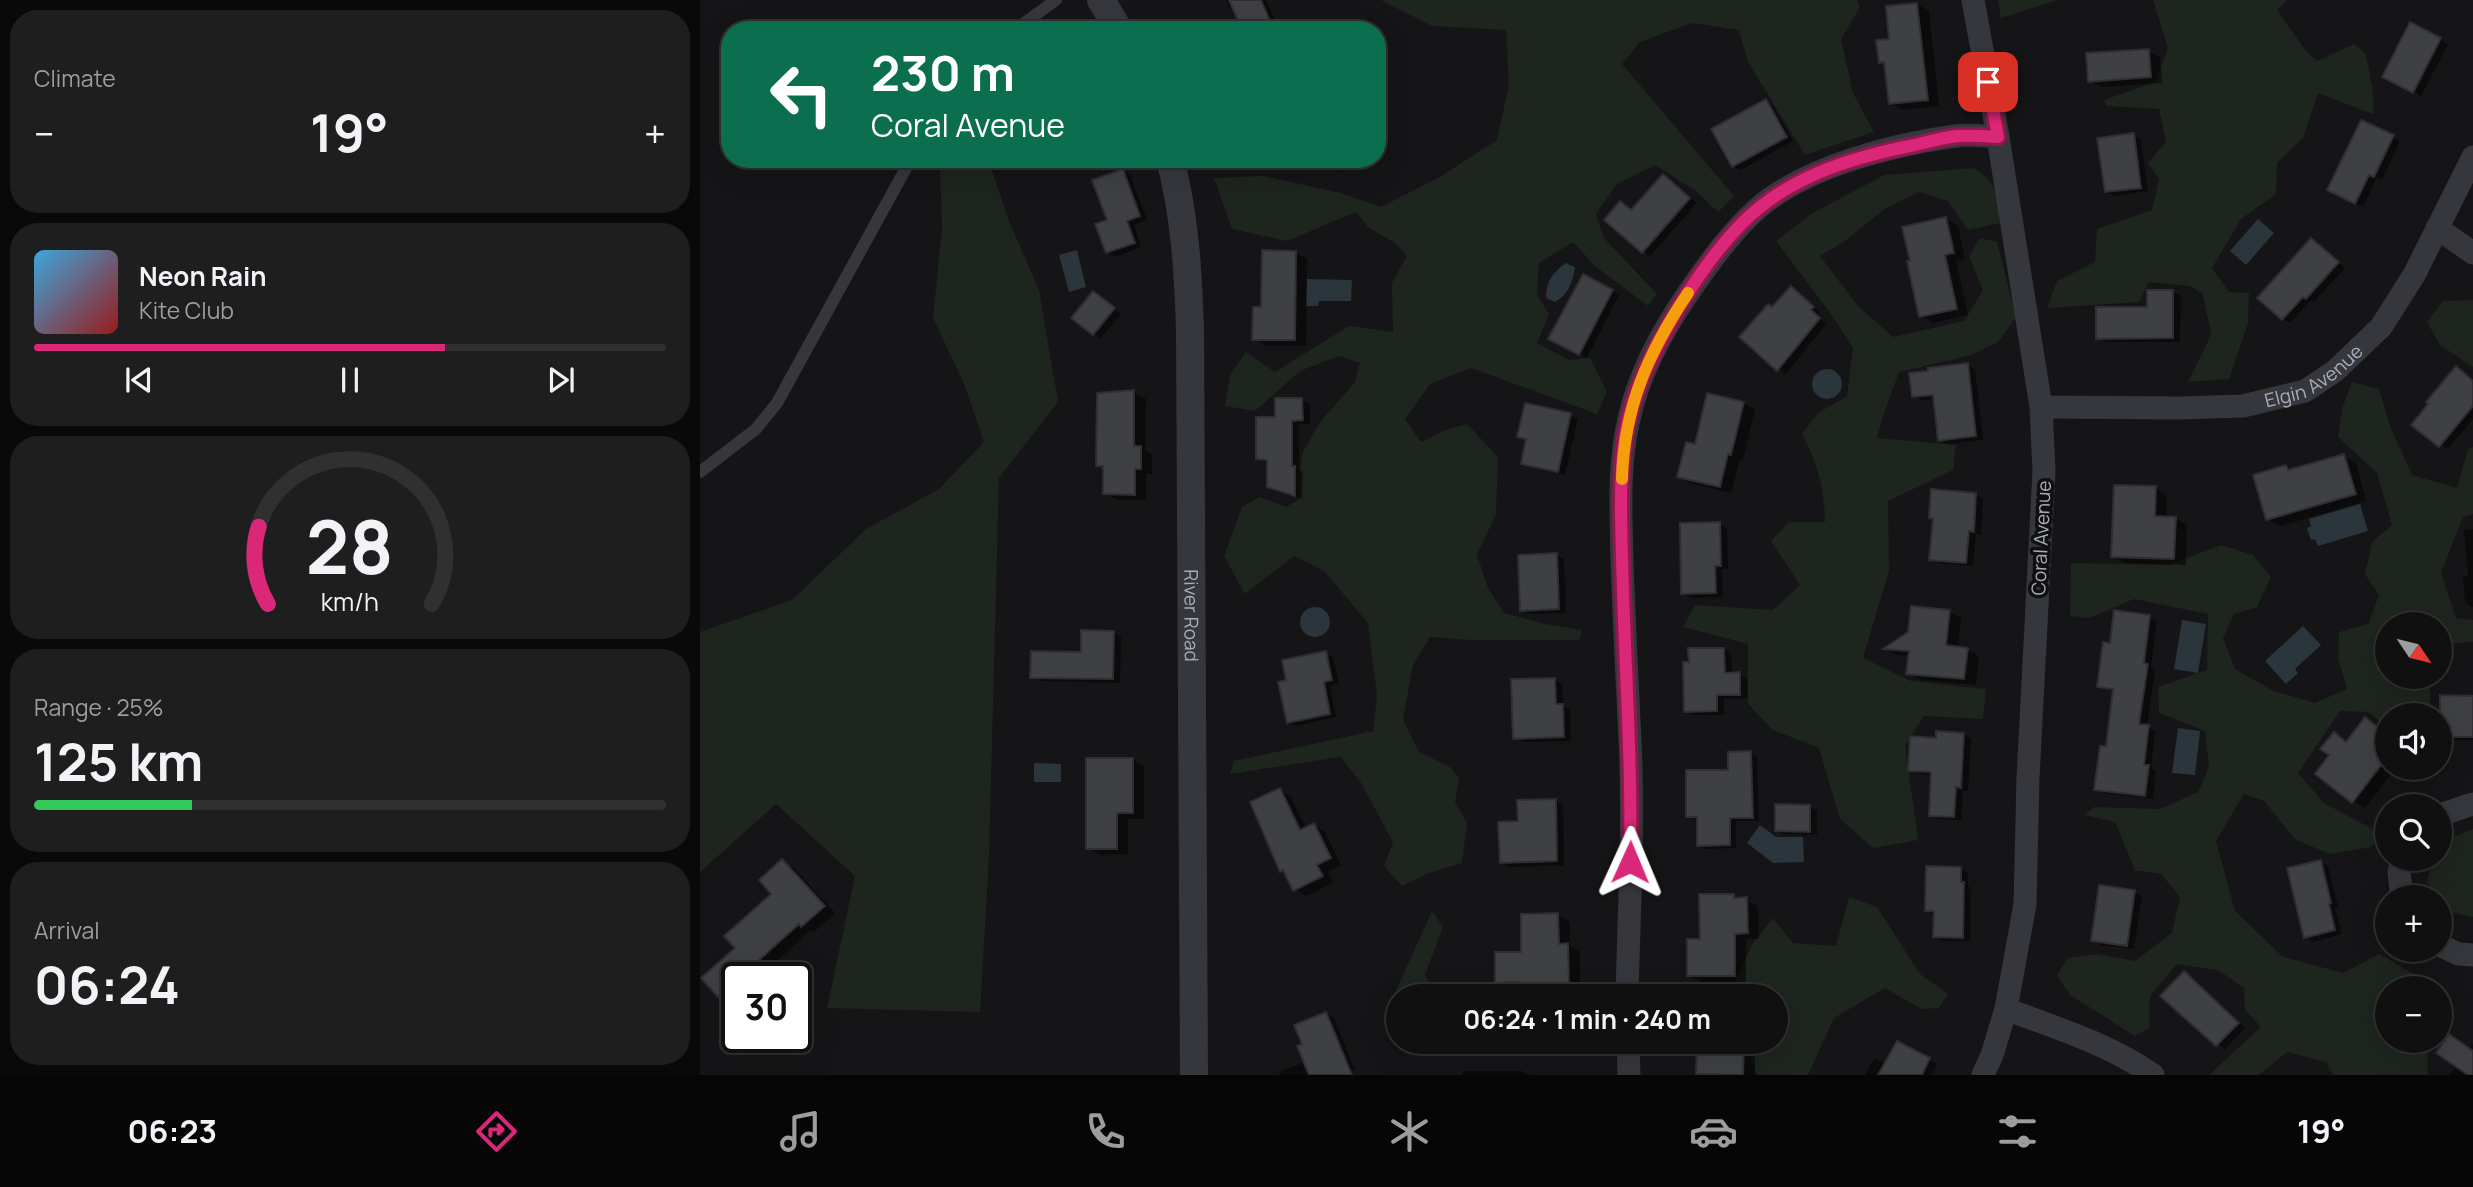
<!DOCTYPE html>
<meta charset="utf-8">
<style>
:root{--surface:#101011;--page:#1e1e1f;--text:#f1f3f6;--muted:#9c9d9f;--line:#303031;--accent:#db2777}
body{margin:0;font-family:Manrope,sans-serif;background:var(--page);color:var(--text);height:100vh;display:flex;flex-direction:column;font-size:26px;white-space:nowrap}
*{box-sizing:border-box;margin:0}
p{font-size:23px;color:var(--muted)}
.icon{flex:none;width:38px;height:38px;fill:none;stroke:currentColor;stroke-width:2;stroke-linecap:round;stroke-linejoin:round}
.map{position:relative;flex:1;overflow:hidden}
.panel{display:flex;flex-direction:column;gap:10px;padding:10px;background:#090909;width:700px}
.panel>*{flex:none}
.banner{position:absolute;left:21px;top:21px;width:665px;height:147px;border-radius:28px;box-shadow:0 7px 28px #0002,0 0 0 2px var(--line);background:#0b6e4f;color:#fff;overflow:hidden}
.needle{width:46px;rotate:125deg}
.controls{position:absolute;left:1675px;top:612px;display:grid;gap:14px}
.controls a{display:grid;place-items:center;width:77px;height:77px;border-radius:50%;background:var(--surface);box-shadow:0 7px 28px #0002,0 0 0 2px var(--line);font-size:35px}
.speed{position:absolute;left:21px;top:962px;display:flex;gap:14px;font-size:35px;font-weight:700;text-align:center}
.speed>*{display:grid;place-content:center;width:91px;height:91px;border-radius:50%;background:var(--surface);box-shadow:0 7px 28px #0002,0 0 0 2px var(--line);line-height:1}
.speed .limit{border:4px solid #111;border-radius:10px;background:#fff;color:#111}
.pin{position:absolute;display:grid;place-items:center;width:60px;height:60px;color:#fff;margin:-30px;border-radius:14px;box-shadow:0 4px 10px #0006}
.me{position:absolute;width:77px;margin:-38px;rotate:1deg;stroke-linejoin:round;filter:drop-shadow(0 0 5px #0008)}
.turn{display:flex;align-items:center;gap:24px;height:147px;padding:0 35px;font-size:32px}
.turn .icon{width:91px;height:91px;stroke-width:2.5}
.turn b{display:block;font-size:49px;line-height:60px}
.big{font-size:52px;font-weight:700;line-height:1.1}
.panel .widget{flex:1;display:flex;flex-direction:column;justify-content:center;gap:10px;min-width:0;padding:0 24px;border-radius:28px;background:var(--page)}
.panel .dial{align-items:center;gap:0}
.dial svg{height:182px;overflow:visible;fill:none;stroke:var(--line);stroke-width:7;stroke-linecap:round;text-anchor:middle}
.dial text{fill:var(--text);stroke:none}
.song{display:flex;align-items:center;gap:21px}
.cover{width:84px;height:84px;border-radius:10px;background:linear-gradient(135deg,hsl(200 70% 55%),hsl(0 70% 35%))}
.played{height:7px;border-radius:4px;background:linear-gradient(90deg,var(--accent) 65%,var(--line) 65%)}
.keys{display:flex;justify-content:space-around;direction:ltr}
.heat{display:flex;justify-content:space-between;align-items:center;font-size:38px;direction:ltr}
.charge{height:10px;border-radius:5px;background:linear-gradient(90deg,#34c759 25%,var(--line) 0)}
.trip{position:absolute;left:686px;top:984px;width:402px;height:70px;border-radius:35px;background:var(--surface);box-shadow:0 7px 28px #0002,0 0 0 2px var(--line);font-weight:700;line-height:70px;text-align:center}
.tabs{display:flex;height:112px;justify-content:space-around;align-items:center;background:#060607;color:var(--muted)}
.tabs .icon{width:49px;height:49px}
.tabs .selected{color:var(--accent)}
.tabs b{font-size:32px;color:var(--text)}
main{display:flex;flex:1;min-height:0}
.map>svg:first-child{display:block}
.green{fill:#1d251e}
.water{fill:#2b353c}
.shadow{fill:#0007}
.building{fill:#3f4044;stroke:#2f2f33;stroke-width:2}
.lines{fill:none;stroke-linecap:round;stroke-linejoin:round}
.service{stroke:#36373c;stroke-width:12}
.minor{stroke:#36373c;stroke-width:23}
.tertiary{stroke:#36373c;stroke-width:28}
.route-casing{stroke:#8e194d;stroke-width:18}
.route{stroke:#db2777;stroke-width:12}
.slow{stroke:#f59e0b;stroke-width:12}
.labels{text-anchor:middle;stroke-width:7;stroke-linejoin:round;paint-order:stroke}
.street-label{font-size:19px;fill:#a7acb8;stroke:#101012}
</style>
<main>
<section class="panel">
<div class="widget"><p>Climate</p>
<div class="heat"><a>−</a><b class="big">19°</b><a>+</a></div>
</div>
<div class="widget">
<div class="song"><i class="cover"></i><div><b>Neon Rain</b><p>Kite Club</p></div></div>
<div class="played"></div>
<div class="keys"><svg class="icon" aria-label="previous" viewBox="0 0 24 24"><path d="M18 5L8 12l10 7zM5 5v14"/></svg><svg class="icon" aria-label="pause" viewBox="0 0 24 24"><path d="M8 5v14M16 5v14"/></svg><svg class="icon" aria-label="next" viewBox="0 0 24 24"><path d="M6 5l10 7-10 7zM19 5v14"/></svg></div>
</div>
<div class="widget dial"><svg viewBox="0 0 100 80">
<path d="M14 69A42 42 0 1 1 86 69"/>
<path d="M14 69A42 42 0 0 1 10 35" stroke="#db2777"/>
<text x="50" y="56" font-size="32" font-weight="700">28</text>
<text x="50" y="72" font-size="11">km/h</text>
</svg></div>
<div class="widget"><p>Range · 25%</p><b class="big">125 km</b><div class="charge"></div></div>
<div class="widget"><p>Arrival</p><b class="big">06:24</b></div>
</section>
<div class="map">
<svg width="1773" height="1075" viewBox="0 0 1773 1075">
<rect width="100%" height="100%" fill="#151517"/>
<path class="green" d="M681 0H1157L1160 7 1141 39 1153 93 1174 132 1105 155 1048 62 1039 30 992 23 940 42 922 64 1034 196 1018 212 996 191 955 165 917 184 896 214 904 238 957 294 948 306 895 266 873 242 839 263 837 295 849 314 837 343 869 360 890 358 907 392 897 414 771 368 730 384 705 419 721 442 745 430 767 424 798 457 796 514 777 555 788 588 804 613 846 624 882 630 880 640H771L730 637 713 665 703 719 719 752 750 767 759 778 755 802 767 823 762 863 729 873 702 886 684 866 693 842 660 781 640 757 530 774 534 761 673 731 677 695 668 623 624 571 594 556 545 594 524 556 542 507 560 497 586 507 599 499 602 454 620 422 655 382 660 363 639 356 600 371 555 411 525 406 530 375 546 352 575 372 649 326 693 332 692 283 707 256 695 243 668 227 656 212 587 241 532 229 514 178 563 176 641 193 681 207 738 178 797 140 809 84 806 30 732 26Z
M1298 0H1358L1301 18Z
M1453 0H1587L1577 10 1606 51 1617 61 1654 44 1666 54 1674 98 1673 114 1618 93 1603 138 1577 163 1576 194 1541 219 1512 268 1529 292 1549 293 1548 323 1529 379 1488 382 1511 335 1503 294 1490 286 1449 282 1439 302 1347 308 1357 281 1395 262 1397 229 1452 210 1459 179 1448 163 1466 142 1459 109 1406 106 1404 100 1455 82 1468 48Z
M243 159H288L309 221 339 290 358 402 299 478 289 856 280 1012 127 1008 155 876 76 804 0 872V632L92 600 166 529 239 489 284 442 264 384 233 318 242 228 240 165Z
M1273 168C1296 180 1300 198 1300 223L1268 230 1248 201 1219 192 1183 210 1145 241 1120 256 1157 305 1193 337 1264 321 1283 290 1269 256 1280 238 1297 242 1316 317 1298 342 1272 355 1199 372 1183 416 1177 438 1256 445 1253 470 1188 501 1189 571 1163 658 1211 681 1286 689 1283 719 1224 716 1205 745 1218 840 1173 848 1140 819 1119 748 1073 730 1048 704V644L983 627 995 605 1073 610 1100 585 1071 541 1089 522H1125C1124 487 1118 464 1102 434L1118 413 1147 396 1153 348 1131 314 1076 241 1111 214 1184 175Z
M1773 300V367L1740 345 1727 322 1743 301Z
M1652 382 1679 389 1690 426 1712 475 1757 488 1768 449 1773 447V514L1763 517 1741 573 1756 618 1773 620V642L1740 644V625H1687V677H1730V716H1687V727L1668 712 1640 711 1598 773 1624 803 1680 833 1672 847 1630 854 1596 840 1564 801 1544 794 1516 841 1535 911 1583 957 1643 973 1679 954 1715 975 1744 989 1745 1025 1740 1034V989H1687V1041H1735L1727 1055 1728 1075H1633L1626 1062 1587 1052 1559 1075H1509L1561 1027 1545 1010 1544 988 1518 970 1477 964 1450 996 1449 1028 1435 1036 1370 995 1357 975 1368 958 1397 954 1435 961 1472 933 1480 897 1461 874 1435 870 1415 822 1384 815 1394 807 1460 809 1498 792 1509 767 1505 731 1459 713 1458 687 1507 670 1508 614 1434 599 1389 618 1370 616 1371 563 1469 565 1521 545 1553 555 1571 577 1557 607 1534 614 1523 638 1535 669 1574 691 1615 703 1647 689 1638 658 1639 632 1668 624 1679 595 1665 574 1672 542 1692 525 1677 473 1638 437 1643 406Z
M1773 829V917L1749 912 1727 882 1733 859H1740V842Z
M1149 897 1177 907 1220 974 1248 994 1239 1008 1221 1009 1185 988 1134 1018 1108 1075H1057L1051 1058 1053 1041H1076V996H955L954 986 1034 983 1053 943 1073 918 1093 943 1136 946Z
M732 911 743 927 725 975 738 996H698V1005L694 995Z"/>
<path class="water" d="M1558 219 1574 233 1546 265 1530 251Z
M377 250 386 287 369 292 359 255Z
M866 263 875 267C873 282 868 295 855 302L846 298C846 281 853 272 866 263Z
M607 279 652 280 651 301H619L618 306H606Z
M1112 384a15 15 0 1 1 30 0a15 15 0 1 1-30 0Z
M1660 504 1668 531 1618 546 1615 539 1611 540 1607 528 1611 526 1609 519Z
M600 622a15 15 0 1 1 30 0a15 15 0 1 1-30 0Z
M1482 620 1506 624 1498 673 1474 669Z
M1603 626 1621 645 1595 669 1598 673 1586 684 1565 661Z
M1478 728 1500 731 1495 775 1472 773Z
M334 763 361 764V782H334Z
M1060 825 1076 837H1103L1104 862 1073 863 1047 843Z"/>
<path class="shadow" d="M526 0H566L579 30H544L536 10 528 6Z
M1217 4 1229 11 1239 106 1202 110 1191 103 1186 65 1180 62 1191 40Z
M131 22 138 26 142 30H122Z
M1711 24 1748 44 1721 96 1684 76Z
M1448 51 1460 57 1462 83 1401 87 1389 81Z
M1066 101 1073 106 1093 141 1041 170 1033 166Z
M1433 135 1441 140 1448 191 1414 196 1406 191Z
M1693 137 1700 141 1682 180 1677 177 1663 207 1636 194Z
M626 159H664L639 171 628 164Z
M423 170 430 175 447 220 434 225 441 247 415 257 407 252 409 221Z
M963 176 997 203 950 256 943 251 932 211Z
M1246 219 1258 226 1265 259 1256 261 1268 315 1233 323 1221 316Z
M1612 240 1645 268 1614 302 1611 300 1590 323 1583 319Z
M596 253 607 259 606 346H566L554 339 563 309Z
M883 276 919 295 887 358 851 338Z
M1091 288 1120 312 1117 316 1126 324 1086 374 1078 369 1073 309Z
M1473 292 1481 296 1480 342H1406L1398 338Z
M401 297 421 314 401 338 394 334Z
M1267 365 1275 369 1283 440 1247 444 1240 440 1235 399 1221 400 1213 396Z
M1757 369 1773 381V419L1748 449 1740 445Z
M434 392 446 399 445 450 452 454V474H446V500H417L405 493V469L398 465Z
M602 400 610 404V424H599V470L603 472 602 499 569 486V463L557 458 577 419Z
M1043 403 1055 410 1043 460 1040 459 1031 493 991 483 979 476 996 446Z
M870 415 878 419 865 475 830 467 823 463 828 441 819 436Z
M1644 456 1656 463 1666 501 1580 526 1568 519 1586 467 1593 471Z
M1455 488 1467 495 1466 518H1475L1487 525 1486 565 1424 563 1412 556Z
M1233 491 1276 495 1283 499 1281 535 1276 534 1273 566 1239 563 1231 559 1235 520Z
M1019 524 1027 528 1028 569H1022L1023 597 991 598 983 593Z
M1773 529V607H1772L1765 603 1763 576H1768L1764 530Z
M857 555 864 559 866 613 829 614 821 610Z
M1250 612 1261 618 1258 648 1267 650 1279 656 1276 685 1220 680 1208 673 1210 656 1197 655 1187 649Z
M1450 617 1457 621 1451 667 1455 670 1447 727 1455 731 1451 768 1456 771 1453 799 1403 793 1396 789 1408 748 1415 691 1399 686 1411 645Z
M413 632 421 637 420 683 340 681 332 677 383 654Z
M1024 649 1031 654 1032 674H1039L1047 679V698L1024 699V715H993L985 711Z
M625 653 633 657 639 684 630 686 636 717 596 726 588 722V682Z
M855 680 862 684 863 706 870 710 871 741 823 742 815 738Z
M1773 697V740H1748L1740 736Z
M1665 720 1687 734V768L1693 772 1665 808 1653 801 1634 734 1648 742Z
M1264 734 1271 739 1268 791H1263L1261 820 1238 819 1230 815 1233 775 1218 774 1210 770 1237 739Z
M1050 753 1057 757 1059 821H1036V848L1006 849 999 845 998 821 988 816Z
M432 759 444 766V819H428V854L400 855 388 848Z
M580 790 591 797 606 829 614 825 625 832 641 865 628 872 633 883 606 896 594 889 587 874 582 871 552 803Z
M855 801 863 805 864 865 809 867 801 862 820 823Z
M1110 807 1117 811V835L1084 834 1077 830Z
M82 861 94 868 135 913 114 932 111 930 58 978H37V997L31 1002 19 996 74 894Z
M1621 862 1628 866 1638 907 1635 908 1642 934 1613 942 1606 937Z
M1260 869 1268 873V886L1271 888 1270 941H1243L1235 936V915L1227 910Z
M1434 892 1442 896 1434 949 1401 945 1393 940Z
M1033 895 1058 906 1059 939H1046V982H1000L989 975 1002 941Z
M858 915 870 922V946L880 952V991L833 992 827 988H809L797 982Z
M1485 973 1492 977 1545 1028 1525 1049 1502 1030Z
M626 1013 634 1018 655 1070 643 1075H580L579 1072 605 1062 604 1045Z
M1198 1043 1237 1064 1231 1075H1165L1174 1058 1186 1064Z
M1773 1043V1075H1749L1757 1065Z
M1044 1045 1055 1052V1074L1057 1075H1002L998 1073Z
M762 1071H822L829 1075H762Z"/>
<path class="building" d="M529 0H561L574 30H542Z
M1217 3 1228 100 1189 104 1184 62 1179 63 1176 40 1189 39 1186 6Z
M1710 22 1741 38 1713 93 1682 77Z
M1449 49 1451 77 1388 82 1386 53Z
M1066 99 1087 137 1032 167 1011 129Z
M1661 120 1694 135 1674 177 1669 175 1655 204 1627 190Z
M1434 133 1441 188 1405 192 1397 138Z
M423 169 440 216 427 221 435 243 406 253 395 224 407 220 392 180Z
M963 174 990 198 942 253 904 220 920 201 931 210Z
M1246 217 1254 253 1245 255 1257 309 1219 317 1207 261H1210L1202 227Z
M1611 238 1639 262 1606 299 1603 297 1582 320 1557 298Z
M562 250 596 251 595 340H552L553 307H561Z
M883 274 913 290 879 355 848 339Z
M1091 286 1114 307 1111 310 1120 318 1077 371 1039 337 1068 304 1072 307Z
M1447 290H1473V338L1396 339V307H1447Z
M393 291 415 308 393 335 371 318Z
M1268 363 1276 436 1238 441 1233 395 1212 397 1209 373 1228 371V368Z
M1756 366 1773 381V406L1739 447 1711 425 1728 404 1726 402Z
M434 390V446H441V469H435V495L403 494V466H396L397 393Z
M1007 393 1044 402 1031 455 1028 454 1020 487 977 477 986 442 995 444Z
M575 398H602L603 420 592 421V466H595V496L567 487V460L556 459V417H575Z
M825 403 871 413 858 472 821 464 826 439 817 437Z
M1644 454 1656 494 1566 520 1553 475 1586 465 1588 470Z
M1414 485 1456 486 1455 516 1476 517 1474 559 1411 557Z
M1231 489 1276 493 1274 532 1269 531 1266 563 1229 560 1233 519 1229 518Z
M1020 522 1021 566H1015L1016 593 981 594 980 523Z
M857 553 859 609 820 611 818 555Z
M1211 606 1250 610 1246 645 1268 648 1264 679 1206 674 1209 651 1183 649 1208 632Z
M1414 610 1450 615 1444 663 1448 664 1439 724 1449 725 1444 765H1449L1445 796 1394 790 1400 746H1406L1413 689 1397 687 1403 642 1410 643Z
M381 630 414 631 413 679 330 678 331 651 381 652Z
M988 648H1024L1025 673 1040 672V695H1017V711L984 712 983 662H989Z
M626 651 632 680 624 682 630 714 587 723 578 682 586 680 582 660Z
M855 678 856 704H863L864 737 813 739 811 679Z
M1740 695 1773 696V737H1740Z
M1665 717 1687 735V750L1679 761 1682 764 1652 803 1615 774 1629 755 1620 749 1634 732 1646 742Z
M1236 731 1264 733 1261 788 1256 787 1254 817 1229 816 1231 772 1208 771 1210 736 1236 738Z
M1051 751 1053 818H1030V845L997 846V817H986V770H1028V752Z
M386 758H433V813H417V849H386Z
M580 788 600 830 614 823 631 858 617 865 623 876 593 891 583 870 580 872 550 802Z
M856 799 857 861 800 863 798 822 818 821 817 800Z
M1075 804 1110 805V832L1075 831Z
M82 859 125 906 101 927 99 924 18 997 1 978 35 948 24 936 71 894 59 880Z
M1621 860 1631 903 1629 904 1635 930 1604 938 1587 868Z
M1226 866 1261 867V882H1264L1263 938 1233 937 1234 911H1225Z
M1399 885 1435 890 1427 946 1391 941Z
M999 894H1034V898L1047 897 1048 933 1035 934V976H987V939H1000Z
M858 913 859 944 868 943 869 985 820 986V982L795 983V952H821V914Z
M1484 971 1539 1023 1516 1046 1460 996Z
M626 1012 652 1075H609L597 1046 602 1044 594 1025Z
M1749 1034 1773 1051V1075H1768L1736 1053Z
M1197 1041 1230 1058 1222 1075H1178Z
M997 1043 1044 1044 1043 1075 996 1074Z"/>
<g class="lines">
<path class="service" d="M315 30 356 0
M0 472 56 429 77 403 211 159"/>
<g class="minor">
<path d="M1273 0 1298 137 1341 407 1344 471 1328 778 1325 904 1306 1009 1292 1055 1283 1075"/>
<path d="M1737 228 1773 253"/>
<path id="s1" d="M1341 407 1481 408 1543 406 1605 391 1635 371 1681 327 1714 275 1773 157"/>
<path d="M1740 815 1773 804"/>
<path d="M1702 859 1699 873 1702 898"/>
<path d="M1740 945 1758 954 1773 955"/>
<path d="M927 996C929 911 934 825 930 740 927 680 924 620 922 560 921 514 918 465 929 419 939 373 962 331 989 292 1009 263 1031 232 1058 208 1107 166 1192 145 1255 136 1269 134 1284 136 1298 137"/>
<path d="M1306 1009C1356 1028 1409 1044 1453 1075"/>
<path d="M928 1041 929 1075"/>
</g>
<g class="tertiary">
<path d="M401 0 419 30"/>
<path id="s2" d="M470 159C485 216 488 271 490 329L494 1075"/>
</g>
</g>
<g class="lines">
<g class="route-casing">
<path id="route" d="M930 862C932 772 926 682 923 592 922 546 919 500 923 454 927 404 947 363 971 321 991 285 1027 233 1059 208 1103 172 1159 156 1215 145 1228 142 1242 138 1256 136 1270 135 1285 136 1298 137L1288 82"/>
</g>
<use href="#route" class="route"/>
<path class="slow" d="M922 479C924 408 948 352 988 293"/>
</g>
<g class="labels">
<g class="street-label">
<text dy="7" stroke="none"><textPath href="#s1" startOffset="280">Elgin Avenue</textPath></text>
<text transform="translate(1341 538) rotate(-87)" y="7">Coral Avenue</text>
<text dy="7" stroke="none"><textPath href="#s2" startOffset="458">River Road</textPath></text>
</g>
</g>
</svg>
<div class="controls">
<a><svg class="needle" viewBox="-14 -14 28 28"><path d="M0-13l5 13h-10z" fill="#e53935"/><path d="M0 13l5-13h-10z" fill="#9c9d9f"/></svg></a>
<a><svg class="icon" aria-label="sound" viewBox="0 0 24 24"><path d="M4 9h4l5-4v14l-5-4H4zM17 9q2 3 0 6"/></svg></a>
<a><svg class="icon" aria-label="search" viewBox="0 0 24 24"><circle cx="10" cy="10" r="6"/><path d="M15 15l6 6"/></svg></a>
<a>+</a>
<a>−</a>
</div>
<div class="speed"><div class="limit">30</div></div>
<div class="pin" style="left:1288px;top:82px;background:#d93025"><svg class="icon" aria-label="arrive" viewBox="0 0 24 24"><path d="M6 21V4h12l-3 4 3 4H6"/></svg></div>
<svg class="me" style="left:930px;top:862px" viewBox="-20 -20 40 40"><path d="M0-17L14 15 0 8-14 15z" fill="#db2777" stroke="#fff" stroke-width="4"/></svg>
<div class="trip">06:24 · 1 min · 240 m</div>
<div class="banner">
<div class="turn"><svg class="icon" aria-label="left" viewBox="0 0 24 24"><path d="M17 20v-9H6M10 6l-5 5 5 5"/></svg><div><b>230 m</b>Coral Avenue</div></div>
</div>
</div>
</main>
<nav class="tabs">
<b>06:23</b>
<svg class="icon selected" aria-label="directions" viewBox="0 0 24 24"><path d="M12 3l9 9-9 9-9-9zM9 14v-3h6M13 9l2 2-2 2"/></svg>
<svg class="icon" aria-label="music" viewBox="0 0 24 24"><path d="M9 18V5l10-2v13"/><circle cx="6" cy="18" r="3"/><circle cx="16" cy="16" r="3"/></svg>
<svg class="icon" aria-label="phone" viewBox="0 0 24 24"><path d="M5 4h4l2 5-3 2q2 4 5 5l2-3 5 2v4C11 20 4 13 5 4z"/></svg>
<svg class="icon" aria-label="climate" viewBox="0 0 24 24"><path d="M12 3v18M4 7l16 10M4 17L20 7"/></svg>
<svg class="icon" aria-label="car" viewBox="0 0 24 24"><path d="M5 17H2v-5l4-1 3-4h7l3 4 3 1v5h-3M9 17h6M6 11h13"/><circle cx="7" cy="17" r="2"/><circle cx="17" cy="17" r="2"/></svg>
<svg class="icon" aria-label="filters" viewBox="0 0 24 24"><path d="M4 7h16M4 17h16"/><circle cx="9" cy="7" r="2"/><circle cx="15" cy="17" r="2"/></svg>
<b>19°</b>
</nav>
